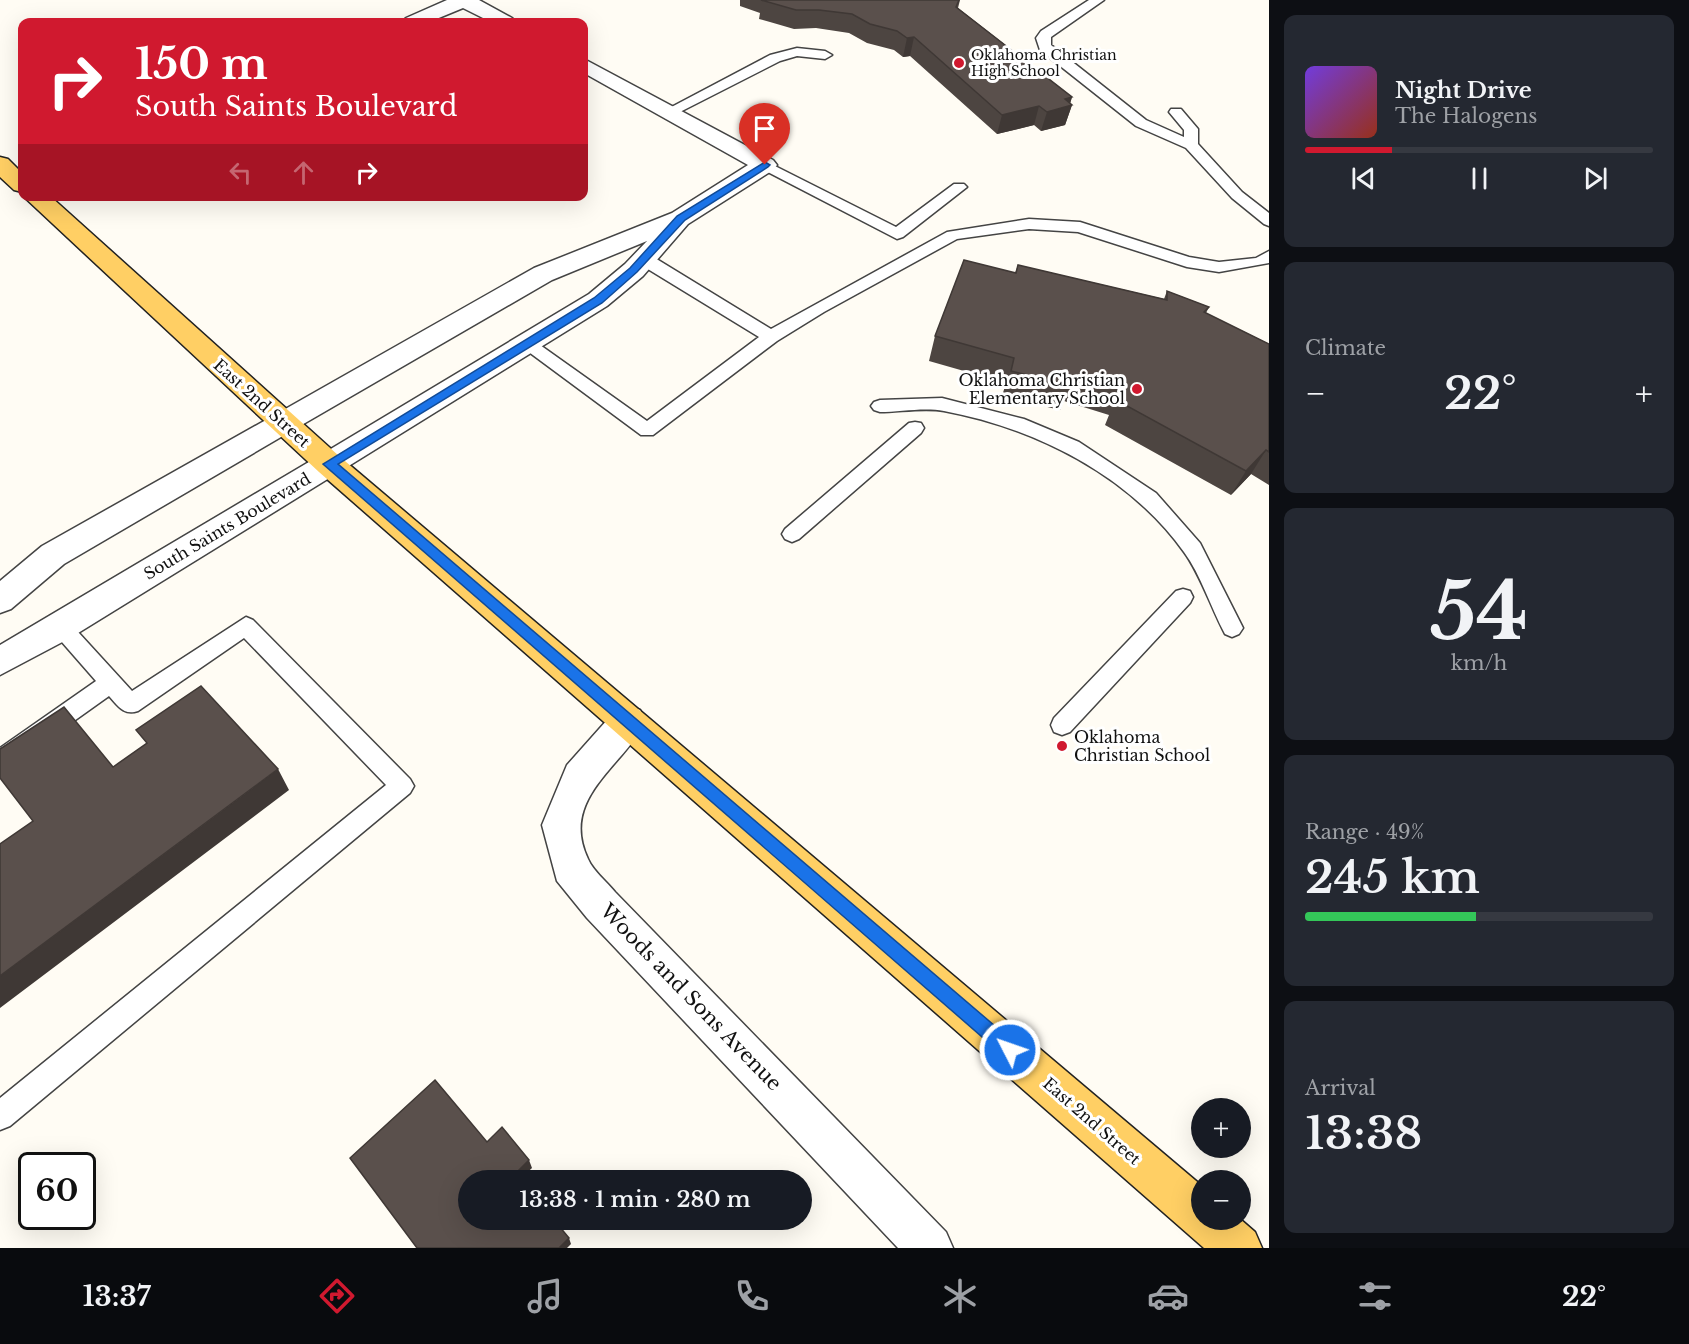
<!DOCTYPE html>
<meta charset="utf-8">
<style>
:root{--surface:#171b24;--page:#242831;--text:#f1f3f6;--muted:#9ea1a6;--line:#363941;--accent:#d0192f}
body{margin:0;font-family:"Libre Baskerville",serif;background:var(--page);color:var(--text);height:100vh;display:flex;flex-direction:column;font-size:22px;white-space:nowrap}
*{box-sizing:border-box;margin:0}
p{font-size:20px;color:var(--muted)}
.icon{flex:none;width:33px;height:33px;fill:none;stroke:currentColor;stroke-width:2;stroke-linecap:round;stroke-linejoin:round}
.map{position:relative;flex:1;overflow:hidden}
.panel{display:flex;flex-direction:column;gap:15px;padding:15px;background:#0d0f14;width:420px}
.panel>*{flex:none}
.hud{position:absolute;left:18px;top:18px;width:570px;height:183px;border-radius:12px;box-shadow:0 6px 24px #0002;background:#d0192f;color:#fff;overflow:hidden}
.controls{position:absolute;left:1191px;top:1098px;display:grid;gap:12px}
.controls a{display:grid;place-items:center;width:60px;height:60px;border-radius:50%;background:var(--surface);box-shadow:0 6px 24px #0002;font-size:30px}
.speed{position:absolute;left:18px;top:1152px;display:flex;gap:12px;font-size:30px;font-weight:700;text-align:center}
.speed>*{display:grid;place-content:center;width:78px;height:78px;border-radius:50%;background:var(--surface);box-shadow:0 6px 24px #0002;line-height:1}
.speed .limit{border:3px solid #111;border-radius:9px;background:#fff;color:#111}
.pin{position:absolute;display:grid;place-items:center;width:51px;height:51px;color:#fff;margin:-62px -26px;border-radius:50% 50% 50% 0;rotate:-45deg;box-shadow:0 0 6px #0007}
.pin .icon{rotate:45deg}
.me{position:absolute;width:66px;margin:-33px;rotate:311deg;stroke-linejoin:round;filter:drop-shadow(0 0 4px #0008)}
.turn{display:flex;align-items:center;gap:21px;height:126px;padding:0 18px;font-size:27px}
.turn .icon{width:78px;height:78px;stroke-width:2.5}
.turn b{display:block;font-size:42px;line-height:51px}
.lanes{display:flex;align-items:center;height:57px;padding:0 18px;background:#0003;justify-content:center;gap:30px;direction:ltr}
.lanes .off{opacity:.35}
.big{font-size:45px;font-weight:600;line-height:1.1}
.panel .widget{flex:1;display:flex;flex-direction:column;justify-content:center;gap:9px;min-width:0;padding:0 21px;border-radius:12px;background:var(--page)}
.panel .dial{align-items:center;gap:0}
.dial b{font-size:78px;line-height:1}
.song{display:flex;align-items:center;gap:18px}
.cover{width:72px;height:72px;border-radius:9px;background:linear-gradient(135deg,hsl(260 70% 55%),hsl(10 70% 35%))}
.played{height:6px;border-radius:3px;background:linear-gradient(90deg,var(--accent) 25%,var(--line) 25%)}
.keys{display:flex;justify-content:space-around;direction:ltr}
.heat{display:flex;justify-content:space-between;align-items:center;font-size:33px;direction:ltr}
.charge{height:9px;border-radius:4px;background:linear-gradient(90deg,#34c759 49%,var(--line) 0)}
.trip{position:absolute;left:458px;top:1170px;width:354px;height:60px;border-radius:30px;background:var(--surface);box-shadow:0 6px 24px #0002;font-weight:600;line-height:60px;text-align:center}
.tabs{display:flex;height:96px;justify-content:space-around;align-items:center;background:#090b0e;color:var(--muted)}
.tabs .icon{width:42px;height:42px}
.tabs .active{color:var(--accent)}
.tabs b{font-size:27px;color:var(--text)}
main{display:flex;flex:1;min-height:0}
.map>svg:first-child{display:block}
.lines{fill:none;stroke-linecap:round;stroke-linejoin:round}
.service-casing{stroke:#444;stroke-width:3}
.minor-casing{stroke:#444;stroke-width:3}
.tertiary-casing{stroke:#444;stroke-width:3}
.primary-casing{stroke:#222;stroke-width:3}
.service{fill:#fff;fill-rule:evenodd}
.minor{fill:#fff;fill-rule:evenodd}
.tertiary{fill:#fff;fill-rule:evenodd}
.primary{fill:#ffcf64;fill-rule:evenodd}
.wall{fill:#4d4541}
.shaded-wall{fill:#3f3835}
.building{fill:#5a504c;stroke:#3f3835;stroke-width:1.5}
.route{fill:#1a73e8;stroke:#114b97;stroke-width:1.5}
.poi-dot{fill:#d0192f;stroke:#fff;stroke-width:2}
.labels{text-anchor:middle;stroke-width:6;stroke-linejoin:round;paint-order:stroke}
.far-poi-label{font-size:14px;fill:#111;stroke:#fff;text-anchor:start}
.poi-label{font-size:16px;fill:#111;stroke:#fff;text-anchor:end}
.street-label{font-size:16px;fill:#111;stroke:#fff}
.near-street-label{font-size:20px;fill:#111;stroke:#fff}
</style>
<main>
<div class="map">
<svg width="1269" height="1248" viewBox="0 0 1269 1248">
<rect width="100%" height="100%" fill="#fffcf4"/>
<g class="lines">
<g class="service-casing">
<path id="service" d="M1089 0H1104L1051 37V45L1146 120 1184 137V130L1169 112 1171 109H1181L1198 129V144L1242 192 1269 213V226L1264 224 1232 198 1186 148 1136 126 1040 50 1036 38 1041 31Z
M797 48 825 51 832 55 825 59 797 56 780 61 674 115H664L662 112 770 55Z
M765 161 896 227 954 184H964L967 187 903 237 897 239 760 168 758 165 760 162Z
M1029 219 1080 222 1189 257 1219 262 1256 258 1269 251V263L1219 272 1187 267 1078 232 1029 229 957 239 824 312 777 341 653 435H641L518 344 521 340H533L647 421 759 337 638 263 636 259 638 255H650L771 329 947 232Z
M942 398 1024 419 1079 442 1156 493 1200 543 1243 628 1239 634 1232 637 1225 634C1211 608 1201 575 1184 552 1129 475 1035 428 944 411 924 407 900 412 880 412L874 410 871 406 874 402 880 400Z
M915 422 921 423 924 428 921 433 799 539 792 542 785 539 782 534 785 529 909 423Z
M1183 589 1190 591 1193 597 1190 603 1070 732 1062 735 1054 732 1051 725 1054 718 1176 591Z
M246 617 253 620 410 779 414 786 410 793 10 1126 0 1130V1098L386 785 244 638 138 711C124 716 118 706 109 696L8 768 0 771V748L96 681 54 633 50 627 54 621 61 618 68 621 132 691Z"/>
</g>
<g class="minor-casing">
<path id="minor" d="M447 0H479L512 18 515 22H491L463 8 429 22H403L406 18Z
M584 59 773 160 777 165 773 170 688 224 643 276 607 306 339 472 329 475 319 472 314 464 319 456 589 294 625 264 647 241 552 280 293 430 283 433 273 430 269 423 273 416 534 268 672 213 748 165 584 73Z
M628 706 640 710 646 721C623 767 559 798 588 859 593 871 607 882 615 892L946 1232 953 1248H898L587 918 557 881 542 825 567 765 616 710Z"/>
</g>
<g class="tertiary-casing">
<path id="tertiary" d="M283 413 293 416 297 423 293 430 64 564 11 609 0 613V581L42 546 273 416Z
M329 453 339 456 344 464 339 472 70 638 0 675V645L319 456Z"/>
</g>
<g class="primary-casing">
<path id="primary" d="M0 157 8 159 22 173V192L14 190 0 177Z
M23 196H50L339 456 1202 1186V1220L1240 1219 1255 1232 1262 1248H1204L319 472Z"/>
</g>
<use href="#service" class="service"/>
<use href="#minor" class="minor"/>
<use href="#tertiary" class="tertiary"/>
<use href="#primary" class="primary"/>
</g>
<path class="wall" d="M740 0H960L958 8 1072 97 1070 104 1072 105 1065 125 1041 131 1034 125 997 134 910 56 903 57 894 50 867 43 849 33 816 28 794 29 770 22 759 19 760 13 740 6Z
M1018 265 1164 299 1167 291 1209 307 1206 313 1269 344V485L1251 474 1231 495 1105 425 1109 415 1064 401 1060 410 1002 396 1006 383 929 361 935 336 1015 273Z"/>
<path class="shaded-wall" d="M914 37 910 56 903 57 907 38Z
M1072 97 1069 106 1072 105 1065 125 1041 131 1047 112 1065 99Z
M1039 106 1034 125 997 134 1002 115Z
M1266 450 1251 474 1231 495 1246 471Z
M278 769 289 790 0 1008V976Z
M529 1160 532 1168 519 1180 516 1173Z
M569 1238 571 1244 567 1248H559Z"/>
<path class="building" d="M761 0H959L956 7 1072 97 1065 99 1072 105 1047 112 1039 106 1002 115 914 37 907 38 897 31 870 24 852 14 819 10H796Z
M964 260 1016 273 1018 265 1167 300V291L1209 307 1204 312 1269 344V452L1266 450 1246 471 1116 400 1120 390 1074 376 1070 385 1011 371 1014 358 935 336Z
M201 686 278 769 0 976V844L33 821 0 778V749L64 707 113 767 147 743 136 730Z
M435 1080 487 1142 502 1127 529 1160 516 1173 522 1180H468V1220H554L569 1238 559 1248H417L350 1158Z"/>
<path class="route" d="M765 162 770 165 768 167 685 220 637 272 602 303 338 464 1016 1044 1019 1050 1016 1056 1010 1059 1004 1056 323 464 594 298 630 268 677 216Z"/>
<g class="poi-dot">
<circle cx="959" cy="63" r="6"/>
<circle cx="1137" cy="389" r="6"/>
<circle cx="1062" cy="746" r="6"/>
</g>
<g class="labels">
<g class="far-poi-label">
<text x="971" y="60">Oklahoma Christian<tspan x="971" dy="16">High School</tspan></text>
</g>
<g class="poi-label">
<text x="1125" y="386">Oklahoma Christian<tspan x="1125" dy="18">Elementary School</tspan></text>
<text x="1074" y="743" text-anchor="start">Oklahoma<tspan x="1074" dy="18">Christian School</tspan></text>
</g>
<g class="street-label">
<text transform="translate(262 403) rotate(42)" y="6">East 2nd Street</text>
<text transform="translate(227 526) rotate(-31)" y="6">South Saints Boulevard</text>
<text transform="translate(1092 1121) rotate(41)" y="6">East 2nd Street</text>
</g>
<g class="near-street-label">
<text transform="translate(691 997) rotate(46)" y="7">Woods and Sons Avenue</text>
</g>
</g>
</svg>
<div class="controls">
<a>+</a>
<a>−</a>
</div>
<div class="speed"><div class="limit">60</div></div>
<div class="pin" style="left:765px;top:165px;background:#d93025"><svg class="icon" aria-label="arrive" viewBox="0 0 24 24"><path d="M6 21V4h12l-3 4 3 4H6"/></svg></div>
<svg class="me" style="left:1010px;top:1050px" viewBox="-20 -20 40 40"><circle r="17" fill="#1a73e8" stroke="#fff" stroke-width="3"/><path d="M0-11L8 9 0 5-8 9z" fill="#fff"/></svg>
<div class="trip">13:38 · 1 min · 280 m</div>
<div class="hud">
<div class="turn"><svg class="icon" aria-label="right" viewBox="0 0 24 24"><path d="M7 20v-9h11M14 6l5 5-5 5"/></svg><div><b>150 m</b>South Saints Boulevard</div></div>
<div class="lanes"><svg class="icon off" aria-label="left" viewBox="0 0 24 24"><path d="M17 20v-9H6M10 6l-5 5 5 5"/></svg><svg class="icon off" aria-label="ahead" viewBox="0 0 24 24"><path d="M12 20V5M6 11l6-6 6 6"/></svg><svg class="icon" aria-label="right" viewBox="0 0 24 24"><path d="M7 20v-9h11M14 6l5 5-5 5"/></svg></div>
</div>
</div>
<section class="panel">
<div class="widget">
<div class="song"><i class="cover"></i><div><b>Night Drive</b><p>The Halogens</p></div></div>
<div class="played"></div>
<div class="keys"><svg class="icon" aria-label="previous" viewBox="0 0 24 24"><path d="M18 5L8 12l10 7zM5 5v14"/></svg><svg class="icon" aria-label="pause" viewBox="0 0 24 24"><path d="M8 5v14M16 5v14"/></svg><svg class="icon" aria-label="next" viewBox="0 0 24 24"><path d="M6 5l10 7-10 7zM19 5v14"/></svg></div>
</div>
<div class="widget"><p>Climate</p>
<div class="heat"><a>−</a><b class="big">22°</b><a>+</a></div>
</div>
<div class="widget dial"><b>54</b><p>km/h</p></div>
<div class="widget"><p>Range · 49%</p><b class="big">245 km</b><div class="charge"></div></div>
<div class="widget"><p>Arrival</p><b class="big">13:38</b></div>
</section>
</main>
<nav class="tabs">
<b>13:37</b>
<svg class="icon active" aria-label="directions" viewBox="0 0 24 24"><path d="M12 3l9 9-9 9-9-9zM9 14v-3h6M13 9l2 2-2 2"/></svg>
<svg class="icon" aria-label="music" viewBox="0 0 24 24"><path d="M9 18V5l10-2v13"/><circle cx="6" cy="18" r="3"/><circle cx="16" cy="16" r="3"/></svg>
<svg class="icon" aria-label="phone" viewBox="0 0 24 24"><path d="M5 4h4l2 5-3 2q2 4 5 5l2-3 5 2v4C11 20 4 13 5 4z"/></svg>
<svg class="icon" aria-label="climate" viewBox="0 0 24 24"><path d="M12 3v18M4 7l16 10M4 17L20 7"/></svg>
<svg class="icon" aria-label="car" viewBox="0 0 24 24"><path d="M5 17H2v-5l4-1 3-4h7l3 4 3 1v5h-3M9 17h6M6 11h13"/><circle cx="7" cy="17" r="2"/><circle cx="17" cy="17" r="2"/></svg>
<svg class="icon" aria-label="filters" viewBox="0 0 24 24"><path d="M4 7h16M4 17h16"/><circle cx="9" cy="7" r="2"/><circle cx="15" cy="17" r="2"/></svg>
<b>22°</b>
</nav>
